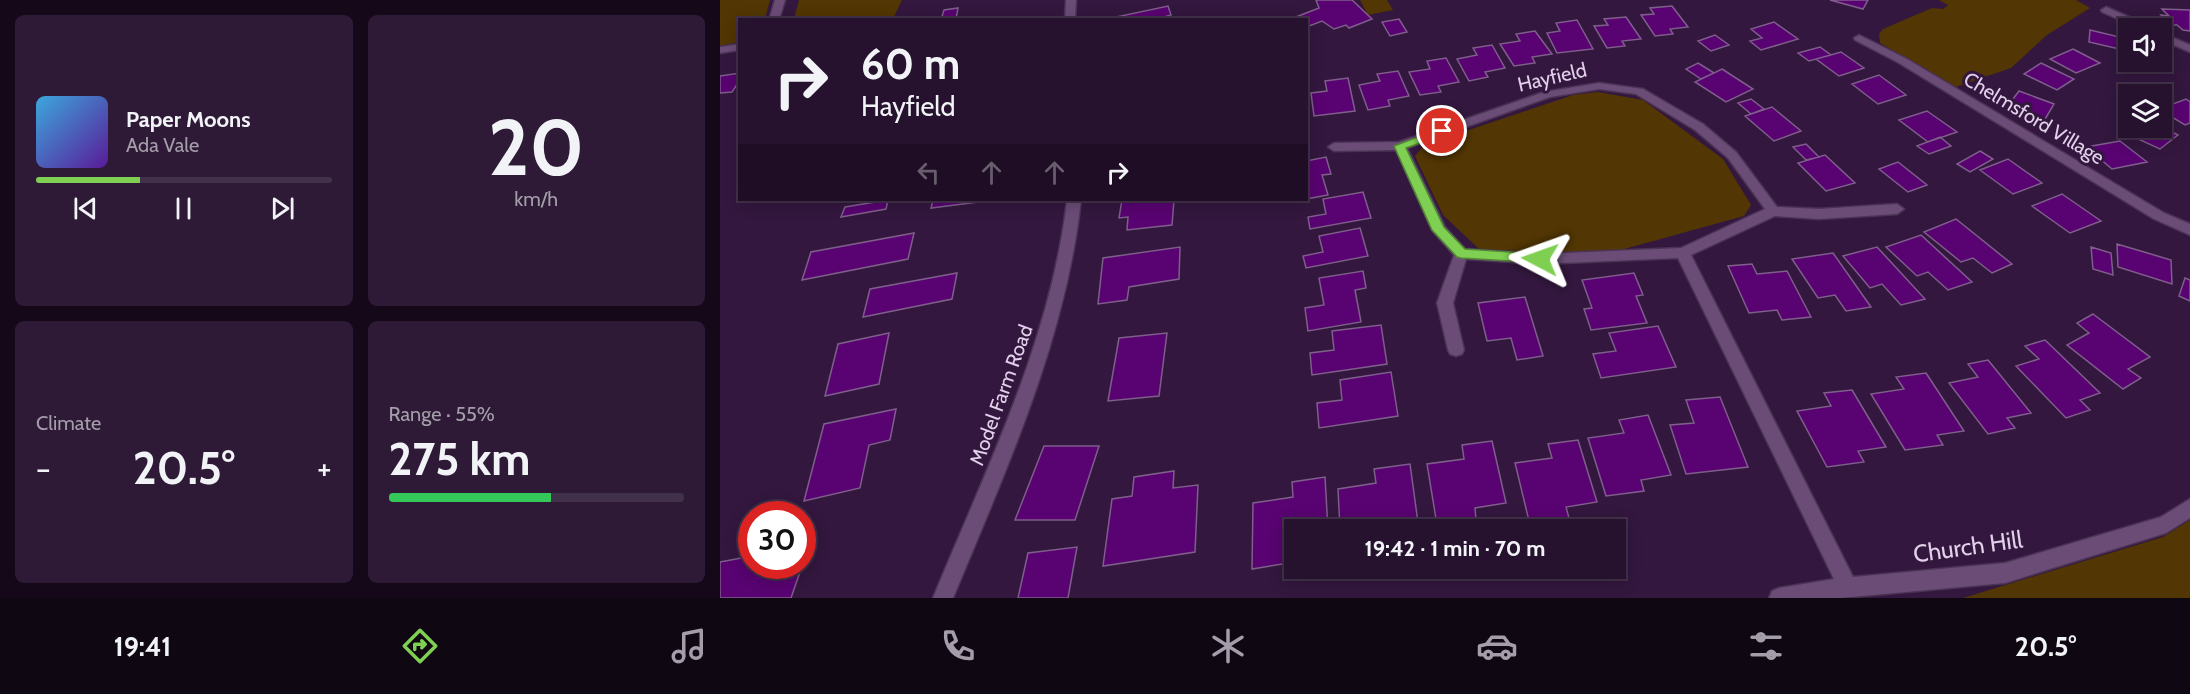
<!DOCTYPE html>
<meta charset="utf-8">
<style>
:root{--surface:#26112e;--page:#2e1a36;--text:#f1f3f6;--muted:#a49daa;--line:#42314a;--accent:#7fd052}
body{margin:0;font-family:Cabin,sans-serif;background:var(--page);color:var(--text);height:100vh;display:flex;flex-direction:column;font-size:22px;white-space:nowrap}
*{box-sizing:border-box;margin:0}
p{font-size:20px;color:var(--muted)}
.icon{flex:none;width:33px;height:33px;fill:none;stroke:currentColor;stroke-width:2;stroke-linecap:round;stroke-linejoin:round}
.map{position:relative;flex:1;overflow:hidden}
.details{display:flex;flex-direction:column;gap:15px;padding:15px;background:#150919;width:720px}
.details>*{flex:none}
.guide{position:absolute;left:18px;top:18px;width:570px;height:183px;border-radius:0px;box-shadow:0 3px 15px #0003,0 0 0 2px var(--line);background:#26112e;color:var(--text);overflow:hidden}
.buttons{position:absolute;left:1398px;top:18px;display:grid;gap:12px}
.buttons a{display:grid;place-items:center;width:54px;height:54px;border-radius:0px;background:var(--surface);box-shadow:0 3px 15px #0003,0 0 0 2px var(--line);font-size:30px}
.speed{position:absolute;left:18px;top:501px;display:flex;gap:12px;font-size:30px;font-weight:700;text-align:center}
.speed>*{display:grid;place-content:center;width:78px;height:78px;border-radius:50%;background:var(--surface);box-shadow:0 3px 15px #0003,0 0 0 2px var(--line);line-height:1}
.speed .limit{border:9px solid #d22;background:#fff;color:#111}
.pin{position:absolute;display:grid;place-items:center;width:51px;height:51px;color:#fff;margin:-26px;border:3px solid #fff;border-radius:50%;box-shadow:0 2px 6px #0007}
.me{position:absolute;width:66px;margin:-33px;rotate:274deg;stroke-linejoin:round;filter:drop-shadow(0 0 4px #0008)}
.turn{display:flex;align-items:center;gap:21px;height:126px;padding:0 24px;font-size:27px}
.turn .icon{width:78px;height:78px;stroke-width:2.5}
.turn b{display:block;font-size:42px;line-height:51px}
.lanes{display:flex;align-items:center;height:57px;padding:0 24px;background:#0003;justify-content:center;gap:30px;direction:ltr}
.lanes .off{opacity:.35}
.big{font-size:45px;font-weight:700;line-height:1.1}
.details .card{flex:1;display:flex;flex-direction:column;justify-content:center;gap:9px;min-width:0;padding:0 21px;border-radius:9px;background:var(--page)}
.details .dial{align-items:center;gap:0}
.dial b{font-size:78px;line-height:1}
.song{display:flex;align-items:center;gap:18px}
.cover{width:72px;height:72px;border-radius:9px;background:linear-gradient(135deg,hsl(200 70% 55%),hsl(270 70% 35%))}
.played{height:6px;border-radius:3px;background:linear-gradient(90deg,var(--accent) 35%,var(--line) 35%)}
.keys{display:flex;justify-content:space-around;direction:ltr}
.heat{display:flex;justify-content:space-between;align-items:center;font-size:33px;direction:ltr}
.charge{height:9px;border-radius:4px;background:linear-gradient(90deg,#34c759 55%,var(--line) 0)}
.details .tiles{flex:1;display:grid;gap:15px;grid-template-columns:repeat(2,1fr)}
.trip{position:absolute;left:564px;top:519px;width:342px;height:60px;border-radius:0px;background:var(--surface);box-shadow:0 3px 15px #0003,0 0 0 2px var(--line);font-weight:700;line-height:60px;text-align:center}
.dock{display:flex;height:96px;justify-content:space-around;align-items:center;background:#0f0712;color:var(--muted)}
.dock .icon{width:42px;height:42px}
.dock .current{color:var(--accent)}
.dock b{font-size:27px;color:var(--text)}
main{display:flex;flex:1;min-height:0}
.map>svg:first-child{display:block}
.green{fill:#523603}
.building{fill:#580371;stroke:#7e5e8a;stroke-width:1.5}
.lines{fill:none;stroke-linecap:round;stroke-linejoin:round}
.street-casing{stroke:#4a3354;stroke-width:3}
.secondary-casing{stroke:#4a3354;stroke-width:3}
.street{fill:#6b4c77;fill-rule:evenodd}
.secondary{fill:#6b4c77;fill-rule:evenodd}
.route{fill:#7fd052;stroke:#538735;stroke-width:1.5}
.labels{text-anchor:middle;stroke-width:6;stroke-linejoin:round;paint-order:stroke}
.street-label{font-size:20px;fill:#e2d1ea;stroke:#33173e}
.near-street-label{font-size:24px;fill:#e2d1ea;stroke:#33173e}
</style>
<main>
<section class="details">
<div class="tiles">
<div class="card">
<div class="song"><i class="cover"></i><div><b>Paper Moons</b><p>Ada Vale</p></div></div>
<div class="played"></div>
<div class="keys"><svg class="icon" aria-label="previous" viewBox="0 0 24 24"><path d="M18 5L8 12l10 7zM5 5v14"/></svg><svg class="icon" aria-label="pause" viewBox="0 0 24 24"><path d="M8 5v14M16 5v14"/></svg><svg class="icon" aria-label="next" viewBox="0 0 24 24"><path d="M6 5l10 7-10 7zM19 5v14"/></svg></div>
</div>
<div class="card dial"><b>20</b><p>km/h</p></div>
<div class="card"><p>Climate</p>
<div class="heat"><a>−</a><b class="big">20.5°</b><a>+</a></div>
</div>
<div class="card"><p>Range · 55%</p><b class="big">275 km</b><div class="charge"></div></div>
</div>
</section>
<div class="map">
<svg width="1470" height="598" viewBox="0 0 1470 598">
<rect width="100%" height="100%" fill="#33173e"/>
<path class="green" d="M0 0H50L45 19 20 20 19 42 0 46Z
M79 0H182L173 19H74Z
M640 0H667L673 10 648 15Z
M1219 0H1356L1370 8 1327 35 1291 68 1236 87 1160 43 1159 34 1163 29 1212 8 1223 9 1228 5Z
M878 92 923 100 1003 159 1031 205 1024 216 879 256 817 258 759 249 723 215 695 156 704 145 853 95Z
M1470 520V598H1243L1443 537Z"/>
<path class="building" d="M596 0H632L652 19 629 28 626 25 614 29 602 21 589 26 586 20 576 17 599 8Z
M1110 0H1148L1143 9Z
M448 6 451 15 433 20H397L396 17Z
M952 6 968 27 950 29 953 34 935 36 921 15 934 14 930 8Z
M238 8 236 19 221 20 224 10Z
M1442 9 1470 10V31L1463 30 1457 25H1450L1441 15 1449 16Z
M906 17 921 39 902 41 905 46 887 48 874 26 888 25 884 19Z
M679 19 687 32 670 36 662 22Z
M857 20 873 49 837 53 827 33 840 31 836 23Z
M1054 22 1078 39 1041 50 1030 41 1042 38 1031 29Z
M1370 30 1408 39V51L1369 42Z
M815 31 832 54 812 57 815 63 794 66 780 44 800 41 796 34Z
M995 35 1009 45 991 51 978 41Z
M772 45 785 68 765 72 768 77 749 81 737 59 757 55 753 48Z
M1100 47 1111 55 1089 61 1078 53Z
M1353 49 1380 63 1356 73 1330 59Z
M1121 52 1144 68 1119 76 1096 59Z
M726 58 739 82 718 86 721 92 700 95 689 72 710 69 707 61Z
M978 63 994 73 981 79 966 69Z
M1321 63 1354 79 1337 90 1304 74Z
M1002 69 1033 89 1006 102 975 82Z
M678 71 689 96 668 100 670 106 648 110 639 85 660 81 657 74Z
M20 73V80L12 92 0 93V76Z
M1159 75 1186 95 1158 104 1132 84Z
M628 78 635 111 594 116 591 93 607 91 605 81Z
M1299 91 1334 104 1324 121 1287 107Z
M1031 99 1044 109 1031 114 1018 103Z
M1466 99 1470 102V123L1465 125 1442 111V108Z
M1052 107 1081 131 1054 141 1025 116Z
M1207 111 1237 132 1208 142 1179 120Z
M1442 127 1458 135 1440 149 1405 133 1412 128Z
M1220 137 1231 146 1209 154 1197 146Z
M1400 141 1427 162 1392 169 1366 147Z
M1086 144 1099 157 1086 160 1073 147Z
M1260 151 1273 159 1250 172 1237 164Z
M1105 155 1135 183 1106 191 1078 163Z
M606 157 611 174 602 175 608 195 586 199V161Z
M1288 159 1322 183 1293 194 1260 170Z
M1178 162 1207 185 1188 192 1159 169Z
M643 192 651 218 590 229 588 217 606 214 603 199Z
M1342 194 1381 221 1350 233 1312 206Z
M168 200 166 209 121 217 125 207Z
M213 200H274L211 208Z
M402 200H454L452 225 407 230 408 217 399 218Z
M1236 219 1292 264 1272 273 1253 258 1241 262 1204 232Z
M640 228 648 256 586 268 583 256 603 252 599 236Z
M194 233 188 259 82 280 91 252Z
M1201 235 1252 282 1228 290 1208 272 1197 276 1166 247Z
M1397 244 1451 260 1452 284 1398 267Z
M460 247 459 279 409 287 407 300 378 304 383 258Z
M1157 247 1205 299 1181 305 1162 284 1150 288 1123 256Z
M1371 247 1391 253 1393 275 1373 269Z
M1113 253 1151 307 1126 311 1115 295 1098 298 1072 259Z
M1032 264 1037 274 1067 271 1091 317 1062 320 1057 310 1029 313 1008 266Z
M643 271 646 288 635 290 641 322 588 331 585 308 604 305 599 278Z
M237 273 232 299 143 317 150 289Z
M914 273 923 295 916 296 927 323 871 330 864 309 872 308 862 280Z
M1465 278 1470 280V301L1459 296Z
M805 297 823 356 797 360 791 338 767 341 758 303Z
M1373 314 1430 357 1408 369 1421 378 1403 389 1347 345 1369 333 1357 323Z
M661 325 667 364 592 375 590 353 614 350 612 331Z
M938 326 956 367 881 378 873 354 896 351 889 333Z
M169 333 159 384 105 396 118 344Z
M447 333 439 396 388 401 399 338Z
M1325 340 1380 393 1360 400 1370 410 1346 418 1296 366 1319 359 1305 346Z
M1268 360 1311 413 1287 418 1295 428 1268 434 1229 383 1258 377 1248 364Z
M671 372 678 416 599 428 597 403 622 400 620 380Z
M1206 373 1244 431 1217 435 1223 445 1185 450 1151 394 1184 389 1176 377Z
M1132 390 1166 447 1138 451 1144 462 1107 467 1077 411 1111 406 1104 393Z
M1000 397 1028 467 966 474 950 425 974 423 966 400Z
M176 409 170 440 149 445 140 488 84 501 104 424Z
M928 415 951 475 921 480 924 491 886 496 868 438 904 433 899 420Z
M858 440 877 502 846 507 849 518 810 525 795 463 832 458 828 444Z
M772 441 786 503 755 508 756 520 717 525 707 464 744 459 742 445Z
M324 446H379L355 520H295Z
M690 464 699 530H620L618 489 656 483 654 469Z
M454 471 453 488 478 485 475 552 383 566 392 499 412 496 414 477Z
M605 477 608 530H574V562L532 569 533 503 573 497 572 482Z
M357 547 348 598H298L308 553Z
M32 556V566H82L71 598H0V562Z"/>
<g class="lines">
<g class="street-casing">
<path id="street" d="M55 0H65L59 20H49Z
M1386 7 1430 26 1431 28H1418L1382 12 1381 10Z
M1442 33 1470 45V52L1442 40Z
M1139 35 1187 59 1444 213 1470 224V235L1434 219 1179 63 1135 40 1134 38Z
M20 44V50L0 53V47Z
M879 83 923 89 983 124 1016 152 1057 207 1099 209 1177 204 1184 209 1177 214 1099 219 1055 216 971 255 1133 577 1285 563 1441 517 1470 499V518L1446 533 1285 583 1120 598H1049L1052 591 1059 588 1114 579 958 258 820 264 746 259 733 303 744 350 742 354 736 356 730 354 728 350 717 303 734 255 712 230 676 150 614 151 608 147 614 143 679 142 824 92ZM879 89 916 94 975 130 1008 158 1045 209 961 248 820 254 745 249 725 227 687 148 830 97Z"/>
</g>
<g class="secondary-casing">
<path id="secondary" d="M346 0H356L355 20H345Z
M347 200H361C346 339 286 470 233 598H213C266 469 331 340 347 200Z"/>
</g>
<use href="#street" class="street"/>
<use href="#secondary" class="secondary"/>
</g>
<path class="route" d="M722 128 726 129V134L686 148 724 227 745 249 820 254 824 256 826 259 824 263 741 258 737 257 712 230 674 146Z"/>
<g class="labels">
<g class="street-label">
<text transform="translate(832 77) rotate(-13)" y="7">Hayfield</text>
<text transform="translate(1314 118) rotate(31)" y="7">Chelmsford Village</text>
<text transform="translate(281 395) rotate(-70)" y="7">Model Farm Road</text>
</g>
<g class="near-street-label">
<text transform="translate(1248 547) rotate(-8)" y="8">Church Hill</text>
</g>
</g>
</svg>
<div class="buttons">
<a><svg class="icon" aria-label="sound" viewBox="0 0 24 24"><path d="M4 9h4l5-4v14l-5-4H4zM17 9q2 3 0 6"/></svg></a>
<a><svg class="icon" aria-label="layers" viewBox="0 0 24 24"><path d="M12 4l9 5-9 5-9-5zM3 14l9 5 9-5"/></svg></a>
</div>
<div class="speed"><div class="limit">30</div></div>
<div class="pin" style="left:722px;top:131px;background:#d93025"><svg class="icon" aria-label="arrive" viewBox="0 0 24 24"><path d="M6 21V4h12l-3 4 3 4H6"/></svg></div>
<svg class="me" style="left:820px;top:259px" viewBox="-20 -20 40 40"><path d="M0-17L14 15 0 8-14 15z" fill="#7fd052" stroke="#fff" stroke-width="4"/></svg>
<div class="trip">19:42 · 1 min · 70 m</div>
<div class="guide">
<div class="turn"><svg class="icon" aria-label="right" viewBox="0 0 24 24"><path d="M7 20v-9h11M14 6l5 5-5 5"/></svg><div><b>60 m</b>Hayfield</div></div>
<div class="lanes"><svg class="icon off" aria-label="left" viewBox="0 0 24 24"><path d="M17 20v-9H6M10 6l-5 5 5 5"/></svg><svg class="icon off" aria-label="ahead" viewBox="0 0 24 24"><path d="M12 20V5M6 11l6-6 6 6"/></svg><svg class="icon off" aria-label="ahead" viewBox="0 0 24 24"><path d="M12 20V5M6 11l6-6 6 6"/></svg><svg class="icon" aria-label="right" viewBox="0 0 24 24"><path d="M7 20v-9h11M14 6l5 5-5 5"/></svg></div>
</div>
</div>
</main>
<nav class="dock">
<b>19:41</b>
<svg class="icon current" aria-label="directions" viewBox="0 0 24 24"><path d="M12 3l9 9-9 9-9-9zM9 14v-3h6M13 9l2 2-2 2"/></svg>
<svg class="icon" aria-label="music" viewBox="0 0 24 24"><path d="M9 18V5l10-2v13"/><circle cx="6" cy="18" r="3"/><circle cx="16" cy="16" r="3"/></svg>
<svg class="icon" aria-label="phone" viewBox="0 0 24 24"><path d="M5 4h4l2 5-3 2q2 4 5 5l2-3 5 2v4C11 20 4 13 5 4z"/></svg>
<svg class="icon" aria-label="climate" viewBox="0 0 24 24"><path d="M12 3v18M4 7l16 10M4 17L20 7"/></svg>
<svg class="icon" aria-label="car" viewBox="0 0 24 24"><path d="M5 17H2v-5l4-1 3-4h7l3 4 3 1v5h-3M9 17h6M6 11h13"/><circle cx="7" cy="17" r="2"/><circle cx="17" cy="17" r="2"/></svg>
<svg class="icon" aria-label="filters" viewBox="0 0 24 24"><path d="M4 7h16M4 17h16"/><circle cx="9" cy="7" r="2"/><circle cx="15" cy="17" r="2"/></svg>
<b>20.5°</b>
</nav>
